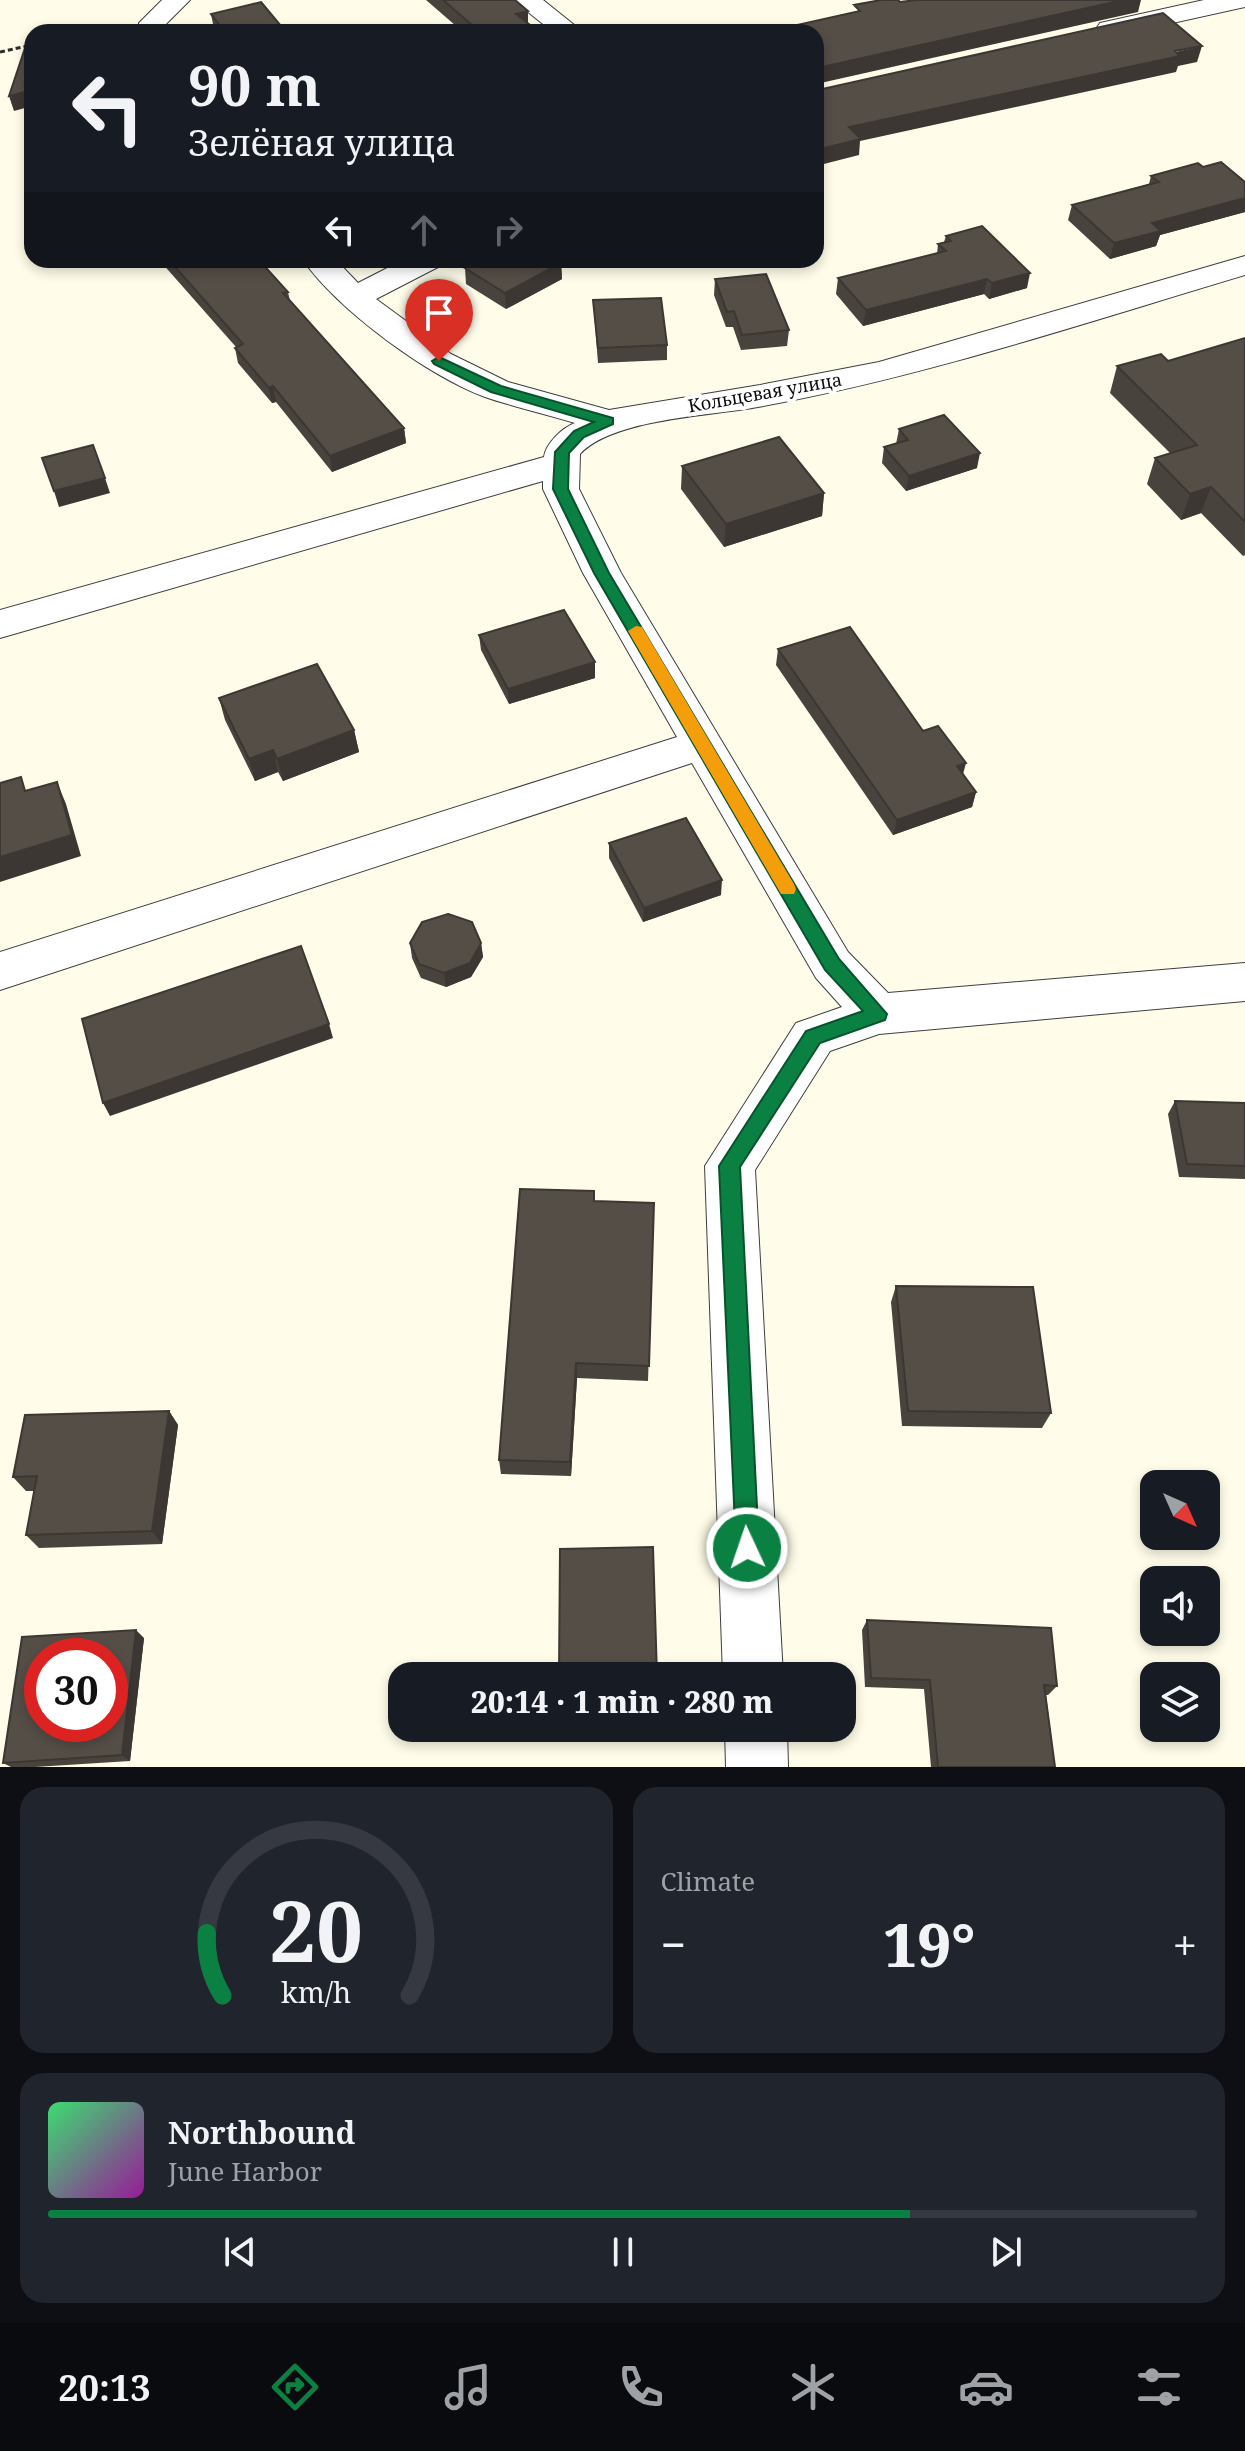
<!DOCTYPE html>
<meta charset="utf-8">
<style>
:root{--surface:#171b24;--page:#20242c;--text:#f1f3f6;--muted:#9ea1a6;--line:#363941;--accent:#0b8043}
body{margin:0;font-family:"Noto Serif",serif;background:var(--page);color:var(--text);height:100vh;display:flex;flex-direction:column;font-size:30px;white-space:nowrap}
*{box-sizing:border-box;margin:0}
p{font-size:26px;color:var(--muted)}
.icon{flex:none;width:44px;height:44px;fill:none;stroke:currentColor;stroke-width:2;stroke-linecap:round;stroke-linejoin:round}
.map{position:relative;height:1767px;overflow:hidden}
.sheet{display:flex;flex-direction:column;gap:20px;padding:20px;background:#0d0f14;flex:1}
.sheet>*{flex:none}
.guide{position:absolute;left:24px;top:24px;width:800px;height:244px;border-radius:24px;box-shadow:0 4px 12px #0003;background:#171b24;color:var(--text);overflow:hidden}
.needle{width:52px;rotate:135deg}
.tools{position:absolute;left:1140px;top:1470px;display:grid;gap:16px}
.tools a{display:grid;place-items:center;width:80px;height:80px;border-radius:16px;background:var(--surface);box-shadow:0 4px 12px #0003;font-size:40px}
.speed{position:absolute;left:24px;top:1638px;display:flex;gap:16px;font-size:40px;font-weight:700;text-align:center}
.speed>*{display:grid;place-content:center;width:104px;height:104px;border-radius:50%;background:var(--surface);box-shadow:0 4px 12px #0003;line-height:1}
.speed .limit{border:12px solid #d22;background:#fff;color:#111}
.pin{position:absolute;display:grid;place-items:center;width:68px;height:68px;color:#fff;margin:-82px -34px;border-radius:50% 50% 50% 0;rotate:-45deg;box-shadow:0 0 8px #0007}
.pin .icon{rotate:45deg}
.me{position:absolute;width:88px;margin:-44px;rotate:357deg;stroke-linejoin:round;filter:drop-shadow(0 0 6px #0008)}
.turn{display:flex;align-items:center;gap:28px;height:168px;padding:0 32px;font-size:36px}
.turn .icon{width:104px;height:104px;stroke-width:2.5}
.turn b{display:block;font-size:56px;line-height:68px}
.lanes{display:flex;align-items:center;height:76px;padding:0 32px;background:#0003;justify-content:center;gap:40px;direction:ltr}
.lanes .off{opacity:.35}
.big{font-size:60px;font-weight:800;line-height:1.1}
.sheet .card{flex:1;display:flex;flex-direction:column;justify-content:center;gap:12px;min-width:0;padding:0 28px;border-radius:24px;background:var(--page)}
.sheet .dial{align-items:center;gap:0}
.dial svg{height:208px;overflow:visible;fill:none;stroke:var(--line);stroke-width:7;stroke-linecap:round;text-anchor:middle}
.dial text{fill:var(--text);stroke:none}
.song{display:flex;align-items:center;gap:24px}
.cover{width:96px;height:96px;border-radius:12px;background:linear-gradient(135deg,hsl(140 70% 55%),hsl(300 70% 35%))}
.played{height:8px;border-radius:4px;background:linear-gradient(90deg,var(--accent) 75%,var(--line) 75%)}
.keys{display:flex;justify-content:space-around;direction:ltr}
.heat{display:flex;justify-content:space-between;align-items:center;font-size:44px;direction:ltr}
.sheet .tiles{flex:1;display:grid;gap:20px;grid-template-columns:1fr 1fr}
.card:last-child{grid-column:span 2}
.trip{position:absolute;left:388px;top:1662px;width:468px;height:80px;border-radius:24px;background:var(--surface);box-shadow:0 4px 12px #0003;font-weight:800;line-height:80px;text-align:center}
.tab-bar{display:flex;height:128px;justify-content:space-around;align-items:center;background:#090b0e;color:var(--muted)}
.tab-bar .icon{width:56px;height:56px}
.tab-bar .current{color:var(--accent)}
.tab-bar b{font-size:36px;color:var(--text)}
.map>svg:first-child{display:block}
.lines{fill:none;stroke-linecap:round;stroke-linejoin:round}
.minor-casing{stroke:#3e3e3e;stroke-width:2}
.path{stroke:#2d2d2d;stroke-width:3;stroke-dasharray:5 3;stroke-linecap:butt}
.minor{fill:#fff;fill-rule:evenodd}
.wall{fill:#49433d}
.shaded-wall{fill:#3c3732}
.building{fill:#554e47;stroke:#3c3732;stroke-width:2;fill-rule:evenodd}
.route{fill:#0b8043;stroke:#07532c;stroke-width:2}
.slow{fill:#f59e0b}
.labels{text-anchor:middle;stroke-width:8;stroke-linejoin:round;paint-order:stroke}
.far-street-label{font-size:18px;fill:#0b0b0b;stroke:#fff}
</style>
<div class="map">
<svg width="1245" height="1767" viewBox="0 0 1245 1767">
<rect width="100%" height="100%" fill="#fffde9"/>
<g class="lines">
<g class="minor-casing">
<path id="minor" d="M162 0H190L165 25 166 32H140L139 23Z
M513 0H543L583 32H553Z
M1204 0H1245V7L1109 37 1100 35 1096 29 1100 23Z
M1245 256V275C1084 323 924 377 758 407 709 416 612 419 580 454L579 489 621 573 848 952 888 993 1245 963V1001L879 1034 830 1051 755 1170 783 1676H723L705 1166 796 1023 842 1007 816 978 692 763 0 990V952L677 737 583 573 543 489V481L0 638V610L544 457C546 443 562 428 575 423 545 414 514 407 485 397 427 375 339 311 303 260H336L358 283 403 260H443L438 267 376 299 451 354 508 382 609 410 760 385 879 362Z
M725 1728H787L788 1767H726Z"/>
</g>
<path class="path" d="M105 32 119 29
M0 52 32 45"/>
<use href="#minor" class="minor"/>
</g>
<path class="wall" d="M426 0H515L528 11V24L539 32H463Z
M211 14 286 32H216L214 29Z
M1203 167 1245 182V212L1160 235 1156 246 1110 259 1068 220 1072 205 1149 184 1151 176Z
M946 236 1027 288 989 299 984 294 863 326 836 294 838 278 937 254 938 244 944 242Z
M153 260H237L288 292 290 301 404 428 406 443 332 472 276 402 272 403 238 363 235 348 236 347 161 262 156 264Z
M561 263 562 279 506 309 466 284 465 268Z
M715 279 789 330 787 346 741 350 733 327H726L714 295Z
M593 300 667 345V360L598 363Z
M1245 338V555L1243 556 1201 513 1181 520 1147 484 1155 458 1171 454 1110 393 1117 366 1168 361Z
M899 429 977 468 906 491 882 463 884 447 896 444Z
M682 466 824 493 822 516 724 547 681 489Z
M479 635 595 678 509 704 481 650Z
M778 649 923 731 963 774 976 792 972 807 893 835 776 665Z
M219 698 354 730 359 752 283 781 278 772 255 781 225 720Z
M609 843 721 895 643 922 609 858Z
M410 943H481L483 957 471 977 446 987 421 978 412 958Z
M1175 1101 1245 1103V1179L1179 1177 1168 1114Z
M595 1201 654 1203 648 1381 577 1378 571 1476 501 1474 499 1460Z
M896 1286 1051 1413 1042 1428 902 1426 891 1302Z
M169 1411 178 1425 162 1544 39 1548 26 1535 34 1491H26L13 1477Z
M867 1620 1057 1686 1048 1695H1046L1055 1767H931L924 1689 865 1687 862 1630Z
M144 1638 130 1761 35 1767H11L3 1763Z"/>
<path class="shaded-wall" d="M1123 0H1141L1138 12 816 84 817 68Z
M528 11V27L516 14Z
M1202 46 1197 62 1178 66 1176 72 860 141 859 155 816 166V150L849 127Z
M29 91 32 101V106L14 111 9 96Z
M1245 198V212L1160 235 1156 246 1110 259 1114 243 1152 223Z
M561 263 562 279 506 309 505 293Z
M1030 273 1027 288 989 299 992 283Z
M987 279 984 294 863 326 866 310Z
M273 386 276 402 272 403 269 388Z
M404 428 406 443 332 472 330 456Z
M980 453 977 468 906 491 909 476Z
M105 478 110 493 59 507 54 491Z
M1211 487 1201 513 1181 520 1190 494Z
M824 493 822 516 724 547 726 524Z
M595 662V678L509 704 508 689Z
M354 730 359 752 283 781 277 759Z
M273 750 278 772 255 781 249 759Z
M966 763 962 778 957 766Z
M57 782 66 804 81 856 0 882V857Z
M976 792 972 807 893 835 897 820Z
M722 880 721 895 643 922 644 908Z
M481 943 483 957 471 977 446 987 444 973Z
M329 1024 333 1038 110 1116 103 1103Z
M576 1363 577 1378 571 1476 570 1462Z
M169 1411 178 1425 162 1544 152 1531Z
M136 1630 144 1638 130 1761 122 1755Z"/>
<path class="building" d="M443 0H515L528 11 516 14 539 32H480Z
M881 0H898L900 2 916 0H1123L817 68 816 75V32H766L860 11 854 5Z
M261 2 286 32H225L211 14Z
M1163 13 1202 46 1175 51 1180 56 849 127 861 139 816 150V88L818 90Z
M25 48H32V95L29 91 9 96Z
M1221 162 1245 182V198L1152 223 1161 231 1114 243 1072 205 1159 182 1151 176 1198 163 1203 167Z
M982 226 1030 273 992 283 987 279 866 310 838 278 946 251 938 244 951 241 946 236Z
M169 260H237L239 262 243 260H259L288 292 283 293 404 428 330 456 273 386 269 388 235 348 243 344Z
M480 260H556L561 263 505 293 465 268Z
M766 274 789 330 742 335 734 311 727 312 715 279Z
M661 298 667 345 598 348 593 300Z
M1245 338V522L1211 487 1190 494 1155 458 1197 445 1117 366 1161 354 1168 361Z
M944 415 980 453 909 476 884 447 908 440 899 429Z
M779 437 824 493 726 524 682 466Z
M93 445 105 478 54 491 42 458Z
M564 610 595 662 508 689 479 635Z
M850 627 923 731 938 726 966 763 957 766 976 792 897 820 778 649Z
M317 664 354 730 277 759 273 750 249 759 219 698Z
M21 777 25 791 57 782 72 835 0 857V783Z
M686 818 722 880 644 908 609 843Z
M448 914 472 922 481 943 470 963 444 973 419 964 410 943 422 922Z
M301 946 329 1024 103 1103 82 1019Z
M1175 1101 1245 1103V1166L1187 1164Z
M520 1189 594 1191V1201L654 1203 649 1366 576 1363 570 1462 499 1460Z
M896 1286 1033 1287 1051 1413 908 1411Z
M169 1411 152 1531 26 1535 37 1476 13 1477 25 1415Z
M653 1547 657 1676H559L560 1549Z
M867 1620 1051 1628 1057 1686 1044 1685 1055 1767H938L930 1680 871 1678Z
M136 1630 122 1755 3 1763 22 1637ZM42 1656H110V1724H42Z"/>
<path class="route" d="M439 357 501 386 613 418V424L584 437 569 453 568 489 609 573 839 959 887 1014 885 1020 820 1043 740 1167 759 1548 756 1557 747 1560 739 1557 736 1548 719 1166 806 1031 863 1011 825 970 594 573 553 489 555 452 574 431 594 422 491 392 434 364 432 361Z"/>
<path class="slow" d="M636 626 642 627 794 884 796 889 794 894H781L628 631Z"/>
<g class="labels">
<g class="far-street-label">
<text transform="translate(765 393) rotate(-10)" y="6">Кольцевая улица</text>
</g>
</g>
</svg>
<div class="tools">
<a><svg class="needle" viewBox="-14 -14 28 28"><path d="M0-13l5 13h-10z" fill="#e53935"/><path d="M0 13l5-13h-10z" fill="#9ea1a6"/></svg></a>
<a><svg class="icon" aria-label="sound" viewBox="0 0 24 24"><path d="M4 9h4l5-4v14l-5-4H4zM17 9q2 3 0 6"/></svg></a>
<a><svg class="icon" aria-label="layers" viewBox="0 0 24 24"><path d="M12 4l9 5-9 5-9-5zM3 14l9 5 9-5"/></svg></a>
</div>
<div class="speed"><div class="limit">30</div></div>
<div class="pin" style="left:439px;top:361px;background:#d93025"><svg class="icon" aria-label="arrive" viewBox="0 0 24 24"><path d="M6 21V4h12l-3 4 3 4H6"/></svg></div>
<svg class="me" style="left:747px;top:1548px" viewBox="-20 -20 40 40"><circle r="17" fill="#0b8043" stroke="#fff" stroke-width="3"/><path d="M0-11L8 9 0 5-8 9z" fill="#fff"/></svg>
<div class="trip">20:14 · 1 min · 280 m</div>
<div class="guide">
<div class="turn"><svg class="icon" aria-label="left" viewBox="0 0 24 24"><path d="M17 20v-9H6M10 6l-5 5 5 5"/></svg><div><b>90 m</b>Зелёная улица</div></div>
<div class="lanes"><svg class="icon" aria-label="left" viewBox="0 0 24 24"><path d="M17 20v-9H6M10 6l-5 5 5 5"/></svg><svg class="icon off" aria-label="ahead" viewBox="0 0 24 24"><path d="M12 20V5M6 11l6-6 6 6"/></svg><svg class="icon off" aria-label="right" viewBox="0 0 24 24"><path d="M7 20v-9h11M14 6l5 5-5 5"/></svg></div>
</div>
</div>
<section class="sheet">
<div class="tiles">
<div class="card dial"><svg viewBox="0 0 100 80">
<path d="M14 69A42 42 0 1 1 86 69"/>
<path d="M14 69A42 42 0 0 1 8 45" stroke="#0b8043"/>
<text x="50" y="56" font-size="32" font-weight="700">20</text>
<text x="50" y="72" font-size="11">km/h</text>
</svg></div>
<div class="card"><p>Climate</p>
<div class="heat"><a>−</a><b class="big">19°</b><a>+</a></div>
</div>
<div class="card">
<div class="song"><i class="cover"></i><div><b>Northbound</b><p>June Harbor</p></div></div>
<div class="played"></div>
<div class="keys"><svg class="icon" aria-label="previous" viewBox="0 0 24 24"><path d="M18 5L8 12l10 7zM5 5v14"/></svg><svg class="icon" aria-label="pause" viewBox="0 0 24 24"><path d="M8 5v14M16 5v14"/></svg><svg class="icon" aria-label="next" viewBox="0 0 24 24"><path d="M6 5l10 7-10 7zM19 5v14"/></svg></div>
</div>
</div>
</section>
<nav class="tab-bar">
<b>20:13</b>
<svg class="icon current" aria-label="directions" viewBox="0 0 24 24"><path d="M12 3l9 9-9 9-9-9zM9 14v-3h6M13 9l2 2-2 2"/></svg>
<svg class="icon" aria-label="music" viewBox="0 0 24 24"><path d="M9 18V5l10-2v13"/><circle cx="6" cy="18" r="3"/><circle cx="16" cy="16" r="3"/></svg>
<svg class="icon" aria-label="phone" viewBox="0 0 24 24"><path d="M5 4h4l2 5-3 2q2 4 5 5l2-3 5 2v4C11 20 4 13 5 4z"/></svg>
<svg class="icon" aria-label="climate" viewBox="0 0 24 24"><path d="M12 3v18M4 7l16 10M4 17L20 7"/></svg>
<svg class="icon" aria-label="car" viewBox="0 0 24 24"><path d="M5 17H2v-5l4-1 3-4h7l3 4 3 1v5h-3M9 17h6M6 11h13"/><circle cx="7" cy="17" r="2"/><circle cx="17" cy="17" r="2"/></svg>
<svg class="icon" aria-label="filters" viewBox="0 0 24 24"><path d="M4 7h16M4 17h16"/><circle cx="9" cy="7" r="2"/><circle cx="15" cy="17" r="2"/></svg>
</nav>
